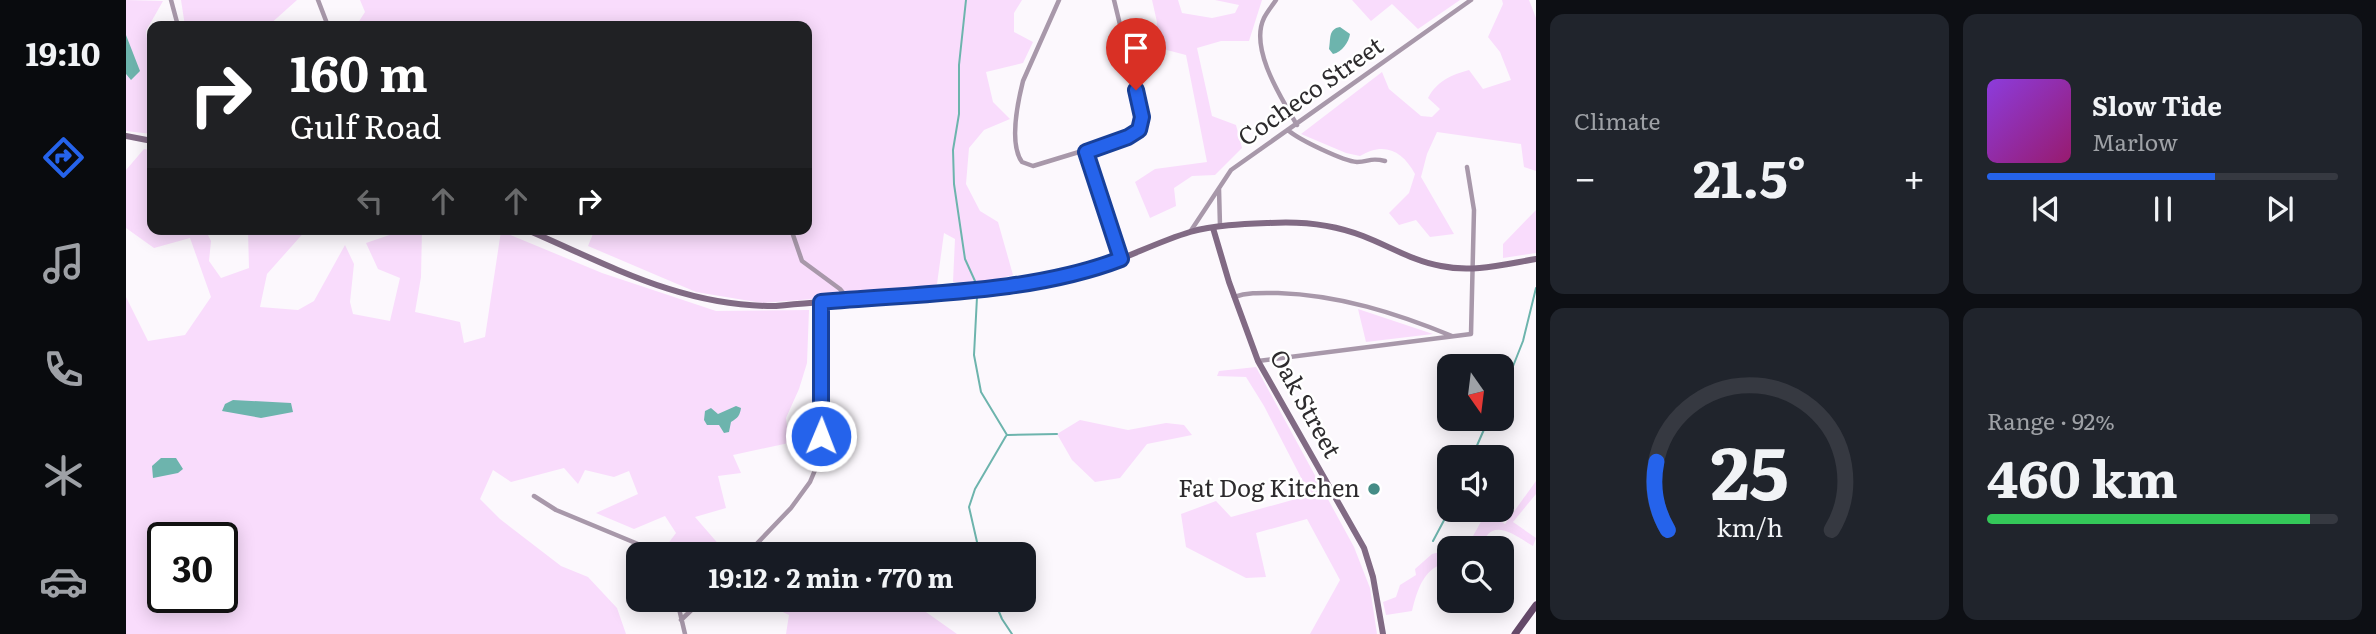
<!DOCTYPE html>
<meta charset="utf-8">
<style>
:root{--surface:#171b24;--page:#20242c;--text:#f1f3f6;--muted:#9ea1a6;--line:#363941;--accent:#2563eb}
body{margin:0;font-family:Literata,serif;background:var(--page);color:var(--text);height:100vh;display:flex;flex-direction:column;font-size:26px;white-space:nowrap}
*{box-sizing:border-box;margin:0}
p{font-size:23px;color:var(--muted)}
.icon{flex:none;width:38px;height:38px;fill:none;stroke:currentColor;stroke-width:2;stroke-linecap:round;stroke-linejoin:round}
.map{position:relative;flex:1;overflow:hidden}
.side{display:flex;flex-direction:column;gap:14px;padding:14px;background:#0d0f14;width:840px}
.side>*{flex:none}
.banner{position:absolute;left:21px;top:21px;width:665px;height:214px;border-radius:14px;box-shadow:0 4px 18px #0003;background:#202124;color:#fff;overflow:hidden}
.needle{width:46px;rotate:166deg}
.tools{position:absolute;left:1311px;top:354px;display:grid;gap:14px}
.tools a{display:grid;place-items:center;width:77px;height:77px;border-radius:14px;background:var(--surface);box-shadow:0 4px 18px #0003;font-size:35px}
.speed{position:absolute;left:21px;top:522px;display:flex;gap:14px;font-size:35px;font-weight:700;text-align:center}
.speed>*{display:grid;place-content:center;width:91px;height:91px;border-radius:50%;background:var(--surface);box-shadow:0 4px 18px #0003;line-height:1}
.speed .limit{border:4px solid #111;border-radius:10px;background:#fff;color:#111}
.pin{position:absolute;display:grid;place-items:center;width:60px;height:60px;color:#fff;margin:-72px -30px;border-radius:50% 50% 50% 0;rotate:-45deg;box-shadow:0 0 7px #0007}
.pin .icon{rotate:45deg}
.me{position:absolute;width:77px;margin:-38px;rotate:1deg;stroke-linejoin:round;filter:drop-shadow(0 0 5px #0008)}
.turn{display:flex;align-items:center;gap:24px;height:147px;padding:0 28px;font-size:32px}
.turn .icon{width:91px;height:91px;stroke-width:2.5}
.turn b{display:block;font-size:49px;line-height:60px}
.lanes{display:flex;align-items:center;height:66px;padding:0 28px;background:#0003;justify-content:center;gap:35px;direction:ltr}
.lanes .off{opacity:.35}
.big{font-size:52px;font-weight:700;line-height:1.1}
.side .widget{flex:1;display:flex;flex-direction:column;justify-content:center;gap:10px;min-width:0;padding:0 24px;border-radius:14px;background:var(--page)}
.side .dial{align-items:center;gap:0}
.dial svg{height:182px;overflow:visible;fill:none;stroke:var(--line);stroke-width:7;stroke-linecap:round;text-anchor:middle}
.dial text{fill:var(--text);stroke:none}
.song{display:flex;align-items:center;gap:21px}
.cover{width:84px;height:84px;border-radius:10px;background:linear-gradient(135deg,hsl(270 70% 55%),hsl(320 70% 35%))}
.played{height:7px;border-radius:4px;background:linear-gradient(90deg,var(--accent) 65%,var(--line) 65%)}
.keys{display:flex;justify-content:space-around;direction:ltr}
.heat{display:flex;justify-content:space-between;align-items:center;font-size:38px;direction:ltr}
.charge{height:10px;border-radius:5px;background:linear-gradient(90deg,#34c759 92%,var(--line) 0)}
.side .tiles{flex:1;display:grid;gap:14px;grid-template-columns:repeat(2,1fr)}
.trip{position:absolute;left:500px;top:542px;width:410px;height:70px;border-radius:14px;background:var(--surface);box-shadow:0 4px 18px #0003;font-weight:700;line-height:70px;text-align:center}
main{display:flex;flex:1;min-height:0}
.menu{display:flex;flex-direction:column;width:126px;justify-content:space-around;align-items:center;background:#090b0e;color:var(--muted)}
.menu .icon{width:49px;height:49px}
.menu .current{color:var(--accent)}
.menu b{font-size:32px;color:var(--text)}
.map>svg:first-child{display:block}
.green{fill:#f9dcfc;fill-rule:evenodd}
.water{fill:#6db4ad}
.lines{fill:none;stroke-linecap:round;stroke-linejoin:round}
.stream{stroke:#6db4ad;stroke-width:2}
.street{stroke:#a898aa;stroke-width:4.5}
.secondary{stroke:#816a84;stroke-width:6}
.primary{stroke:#654969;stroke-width:7}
.route-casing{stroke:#184099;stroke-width:18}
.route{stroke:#2563eb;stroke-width:12}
.poi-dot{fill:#458c86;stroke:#fff;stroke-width:2.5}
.labels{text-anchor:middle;stroke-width:5;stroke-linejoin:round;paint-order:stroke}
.street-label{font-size:24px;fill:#2d2b2d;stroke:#fff}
.poi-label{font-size:24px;fill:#2d2b2d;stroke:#fff;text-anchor:end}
</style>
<main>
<nav class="menu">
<b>19:10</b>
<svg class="icon current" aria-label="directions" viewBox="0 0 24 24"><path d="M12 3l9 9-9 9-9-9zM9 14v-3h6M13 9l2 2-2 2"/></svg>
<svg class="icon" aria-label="music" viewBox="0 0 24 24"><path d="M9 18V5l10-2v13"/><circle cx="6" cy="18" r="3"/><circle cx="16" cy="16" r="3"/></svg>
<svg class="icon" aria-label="phone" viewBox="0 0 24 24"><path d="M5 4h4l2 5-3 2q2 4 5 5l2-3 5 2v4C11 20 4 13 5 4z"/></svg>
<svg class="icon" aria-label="climate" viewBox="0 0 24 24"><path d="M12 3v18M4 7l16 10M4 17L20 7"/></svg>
<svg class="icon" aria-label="car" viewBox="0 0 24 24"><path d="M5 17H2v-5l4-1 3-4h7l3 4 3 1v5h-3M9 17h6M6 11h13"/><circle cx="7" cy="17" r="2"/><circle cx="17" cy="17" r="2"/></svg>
</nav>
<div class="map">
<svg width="1410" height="634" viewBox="0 0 1410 634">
<rect width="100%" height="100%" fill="#fcf8fd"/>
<path class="green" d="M0 0 37 1 20 31 23 54H26V134L0 131V74L5 79 8 58 0 35Z
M55 0H171L142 26H59Z
M234 0H896L888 13V32L907 42 897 63 860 72 867 102 884 119 858 130 843 148 840 184 854 211 872 222 887 275 858 283 827 282 829 239 818 233 811 284 789 291 636 303 570 292 462 246 469 229H681V26H230L239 12Z
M1026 0H1052L1056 13 1086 18 1109 13 1113 5 1089 0H1136L1123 41H1095L1071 48 1086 116 1110 125 1116 148 1089 175 1066 176 1048 188 1050 206 1024 218 1009 182 1029 169 1081 162 1060 55 1029 47 1031 22Z
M1226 0H1334L1292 29 1266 4 1245 21Z
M1376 0H1403L1410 18V171L1398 167 1395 144 1311 132 1301 154 1295 177 1328 234 1304 237 1290 220 1273 225 1263 213 1283 193 1289 174C1277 151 1258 141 1234 156L1220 153 1175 134 1256 72 1263 89 1295 116 1306 117 1314 109 1302 98C1311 81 1325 75 1343 70L1357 89 1385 80 1374 52 1362 37 1377 4Z
M18 149 26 150V229H79L85 241 83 261 95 278 123 268 122 231 114 229H181L141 274 134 307 172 310 188 301 219 245 228 264 224 302 227 314 264 321 274 278 252 269 240 243 281 229H296L295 277 289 312 334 322 338 343 359 337 375 231 476 273 590 311 683 310 681 363 673 389 660 418 663 443 607 455 615 473 592 476 600 508 569 517 602 555H576L569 543 557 555 535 553 550 533 539 516 508 529 470 513 512 494 503 471 488 477 459 470 452 484 438 468 385 482 367 470 354 499 374 519 435 566 462 577 491 608 500 634H0V297L22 341 59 335 85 297 64 238 28 248 0 228V170ZM37 537H96V597H37Z
M1410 210V253L1377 258V244Z
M1232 309 1307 334 1240 342Z
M1130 367 1228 547 1244 588 1251 634H1184L1214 580 1181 519 1130 533 1140 577 1120 578 1060 547 1055 514 1090 501 1105 517 1184 495 1138 406 1120 377 1091 376 1093 371Z
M954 420 1002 430 1040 423 1058 425 1066 435 1021 444 994 478 969 482 946 460 931 434Z
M1410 481V494L1387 522 1410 538 1407 546C1390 536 1363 514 1356 548H1333L1342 545 1362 509 1364 515 1379 524Z
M1323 550V563C1298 565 1291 591 1286 611L1260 615 1257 602 1270 597 1274 585 1290 575 1289 569 1306 554Z
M632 600H783L831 634H660L663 615Z"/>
<path class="water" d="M1214 27 1224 34C1223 42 1216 52 1207 54L1203 49C1205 39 1202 29 1214 27Z
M0 35 14 71 5 80 0 74Z
M107 400 165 403 167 412 135 418 96 411 99 404Z
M610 406 615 408C614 415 612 418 605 422L603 432 598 433 593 425H581L578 420 579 411 585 408 592 414Z
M35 458H50L57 469 52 473 27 478 26 466Z"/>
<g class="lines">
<path class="stream" d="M840 0 833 65V114L827 150 828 184 839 259 849 281
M851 297 848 355 855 392 881 435
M1376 394 1397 341 1410 288
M882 435 931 434
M1346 457 1363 418
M1307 541 1324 509
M854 555 843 507 849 489 880 436
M868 600 876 619 886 634"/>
<path class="street" d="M45 0 52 26
M192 0 202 26
M933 0 897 81C892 101 883 144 896 162L907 166 1002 137C1014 132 1016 124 1015 111L988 0
M1150 0C1146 6 1141 12 1138 18 1123 49 1156 99 1171 125
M1163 131C1174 140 1217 161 1231 162 1243 162 1244 157 1259 161
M960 152 995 259
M1093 189 1094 226
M665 229 676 261 714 289 722 299
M1064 232 1105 170 1345 0
M1108 297C1123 292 1137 293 1152 293 1213 295 1270 313 1326 336
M1132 361 1345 334 1348 210 1341 167
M408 496 430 510 512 544 529 555
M620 555 665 508 684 482 692 463 696 436 695 302
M551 600 559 634
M555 620 576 600"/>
<path class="secondary" d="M0 136 26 141
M1087 228 1103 282 1132 361 1238 548 1247 577 1257 634
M399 229C483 265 556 307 650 306 748 296 849 295 945 275 987 266 1024 244 1064 232 1089 225 1118 224 1143 223 1176 221 1206 224 1237 236 1263 246 1287 261 1315 266 1347 273 1379 264 1410 259"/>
<path class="primary" d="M1389 634 1410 605"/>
</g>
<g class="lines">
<g class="route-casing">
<path id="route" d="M695 436V302C792 293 904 294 995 259L960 152 1002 137 1013 130 1016 117 1010 90"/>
</g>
<use href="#route" class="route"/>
</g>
<circle class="poi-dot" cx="1248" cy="489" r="7"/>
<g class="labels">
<g class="street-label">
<text transform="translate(1185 92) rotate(-35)" y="8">Cocheco Street</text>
<text transform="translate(1179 404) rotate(61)" y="8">Oak Street</text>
</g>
<g class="poi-label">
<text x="1234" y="497">Fat Dog Kitchen</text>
</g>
</g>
</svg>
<div class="tools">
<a><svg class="needle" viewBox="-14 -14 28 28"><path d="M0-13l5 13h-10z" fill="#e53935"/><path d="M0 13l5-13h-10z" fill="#9ea1a6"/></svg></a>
<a><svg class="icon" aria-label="sound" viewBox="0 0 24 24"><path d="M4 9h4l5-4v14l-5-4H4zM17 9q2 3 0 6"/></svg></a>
<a><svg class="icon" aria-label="search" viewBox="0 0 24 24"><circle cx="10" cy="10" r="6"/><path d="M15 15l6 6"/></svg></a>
</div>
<div class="speed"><div class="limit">30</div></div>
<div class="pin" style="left:1010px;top:90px;background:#d93025"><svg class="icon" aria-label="arrive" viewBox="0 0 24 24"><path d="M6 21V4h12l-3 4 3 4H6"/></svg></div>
<svg class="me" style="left:695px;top:436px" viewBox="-20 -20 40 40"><circle r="17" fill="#2563eb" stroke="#fff" stroke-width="3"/><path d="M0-11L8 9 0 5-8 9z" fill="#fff"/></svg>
<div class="trip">19:12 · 2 min · 770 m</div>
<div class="banner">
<div class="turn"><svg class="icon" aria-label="right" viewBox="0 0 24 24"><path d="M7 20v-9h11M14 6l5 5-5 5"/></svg><div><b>160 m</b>Gulf Road</div></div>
<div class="lanes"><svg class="icon off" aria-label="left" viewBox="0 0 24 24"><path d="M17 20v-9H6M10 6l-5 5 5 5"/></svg><svg class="icon off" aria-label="ahead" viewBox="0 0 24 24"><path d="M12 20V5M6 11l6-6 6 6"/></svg><svg class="icon off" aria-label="ahead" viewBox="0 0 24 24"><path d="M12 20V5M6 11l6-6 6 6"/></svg><svg class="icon" aria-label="right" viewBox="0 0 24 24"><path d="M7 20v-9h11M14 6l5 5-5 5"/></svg></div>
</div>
</div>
<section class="side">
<div class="tiles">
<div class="widget"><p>Climate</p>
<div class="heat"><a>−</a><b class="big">21.5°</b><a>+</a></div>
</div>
<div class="widget">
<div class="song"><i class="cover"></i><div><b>Slow Tide</b><p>Marlow</p></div></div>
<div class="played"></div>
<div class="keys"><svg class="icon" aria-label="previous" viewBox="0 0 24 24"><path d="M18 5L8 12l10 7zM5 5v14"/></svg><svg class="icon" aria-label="pause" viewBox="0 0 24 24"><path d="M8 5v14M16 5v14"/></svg><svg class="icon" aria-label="next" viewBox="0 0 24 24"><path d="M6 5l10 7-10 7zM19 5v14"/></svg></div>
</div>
<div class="widget dial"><svg viewBox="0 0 100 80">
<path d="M14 69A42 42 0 1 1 86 69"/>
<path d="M14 69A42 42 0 0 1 9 39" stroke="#2563eb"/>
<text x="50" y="56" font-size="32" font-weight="700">25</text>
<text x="50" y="72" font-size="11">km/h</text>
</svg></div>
<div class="widget"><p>Range · 92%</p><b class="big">460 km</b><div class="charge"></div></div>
</div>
</section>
</main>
